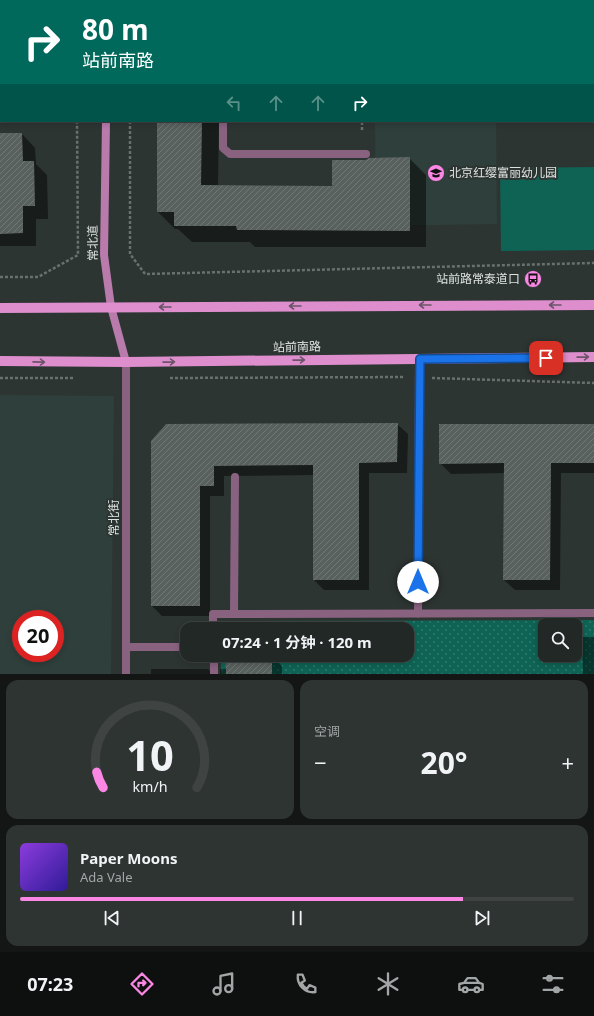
<!DOCTYPE html>
<html lang="zh">
<meta charset="utf-8">
<style>
:root{--surface:#222826;--page:#2e3432;--text:#f1f3f6;--muted:#a2a6a7;--line:#3f4443;--accent:#fb87e5}
body{margin:0;font-family:"Noto Sans","Noto Sans SC",sans-serif;background:var(--page);color:var(--text);height:100vh;display:flex;flex-direction:column;font-size:15px;white-space:nowrap}
*{box-sizing:border-box;margin:0}
p{font-size:13px;color:var(--muted)}
.icon{flex:none;width:22px;height:22px;fill:none;stroke:currentColor;stroke-width:2;stroke-linecap:round;stroke-linejoin:round}
.map{position:relative;height:674px;overflow:hidden}
.panel{display:flex;flex-direction:column;gap:6px;padding:6px;background:#131615;flex:1}
.panel>*{flex:none}
.banner{position:absolute;left:0px;top:0px;width:594px;height:122px;box-shadow:0 2px 6px #0003,0 0 0 1px var(--line);background:#00695c;color:#fff;overflow:hidden}
.controls{position:absolute;left:538px;top:618px;display:grid;gap:8px}
.controls a{display:grid;place-items:center;width:44px;height:44px;border-radius:8px;background:var(--surface);box-shadow:0 2px 6px #0003,0 0 0 1px var(--line);font-size:20px}
.speed{position:absolute;left:12px;top:610px;display:flex;gap:8px;font-size:20px;font-weight:700;text-align:center}
.speed>*{display:grid;place-content:center;width:52px;height:52px;border-radius:50%;background:var(--surface);box-shadow:0 2px 6px #0003,0 0 0 1px var(--line);line-height:1}
.speed .limit{border:6px solid #d22;background:#fff;color:#111}
.pin{position:absolute;display:grid;place-items:center;width:34px;height:34px;color:#fff;margin:-17px;border-radius:8px;box-shadow:0 2px 6px #0006}
.me{position:absolute;width:44px;margin:-22px;rotate:0deg;stroke-linejoin:round;filter:drop-shadow(0 0 3px #0008)}
.turn{display:flex;align-items:center;gap:14px;height:84px;padding:0 16px;font-size:18px}
.turn .icon{width:52px;height:52px;stroke-width:2.5}
.turn b{display:block;font-size:28px;line-height:34px}
.lanes{display:flex;align-items:center;height:38px;padding:0 16px;background:#0003;justify-content:center;gap:20px;direction:ltr}
.lanes .off{opacity:.35}
.big{font-size:30px;font-weight:700;line-height:1.1}
.panel .card{flex:1;display:flex;flex-direction:column;justify-content:center;gap:6px;min-width:0;padding:0 14px;border-radius:12px;background:var(--page)}
.panel .dial{align-items:center;gap:0}
.dial svg{height:104px;overflow:visible;fill:none;stroke:var(--line);stroke-width:7;stroke-linecap:round;text-anchor:middle}
.dial text{fill:var(--text);stroke:none}
.song{display:flex;align-items:center;gap:12px}
.cover{width:48px;height:48px;border-radius:6px;background:linear-gradient(135deg,hsl(270 70% 55%),hsl(250 70% 35%))}
.played{height:4px;border-radius:2px;background:linear-gradient(90deg,var(--accent) 80%,var(--line) 80%)}
.keys{display:flex;justify-content:space-around;direction:ltr}
.heat{display:flex;justify-content:space-between;align-items:center;font-size:22px;direction:ltr}
.panel .tiles{flex:1;display:grid;gap:6px;grid-template-columns:1fr 1fr}
.card:last-child{grid-column:span 2}
.trip{position:absolute;left:180px;top:622px;width:234px;height:40px;border-radius:12px;background:var(--surface);box-shadow:0 2px 6px #0003,0 0 0 1px var(--line);font-weight:700;line-height:40px;text-align:center}
.tabs{display:flex;height:64px;justify-content:space-around;align-items:center;background:#0e100f;color:var(--muted)}
.tabs .icon{width:28px;height:28px}
.tabs .on{color:var(--accent)}
.tabs b{font-size:18px;color:var(--text)}
.map>svg:first-child{display:block}
.built{fill:#2f3f3b;fill-rule:evenodd}
.green{fill:#0e6354}
.garden{fill:url(#garden-dots);fill-rule:evenodd}
.shadow{fill:#0007}
.building{fill:url(#building-hatch)}
.lines{fill:none;stroke-linecap:round;stroke-linejoin:round}
.path{stroke:#69706e;stroke-width:2.5;stroke-dasharray:3 2;stroke-linecap:butt}
.lane{stroke:#896280;stroke-width:8}
.street{stroke:#896280;stroke-width:8}
.secondary{stroke:#b97bac;stroke-width:8}
.primary{stroke:#de8ecd;stroke-width:10}
.oneway{stroke:#6b5469}
.route-casing{stroke:#114b97;stroke-width:10}
.route{stroke:#1a73e8;stroke-width:7}
.labels{text-anchor:middle;stroke-width:4;stroke-linejoin:round;paint-order:stroke}
.poi-label{font-size:12px;fill:#dde2e0;stroke:#2d3533;text-anchor:start}
.street-label{font-size:12px;fill:#dde2e0;stroke:#2d3533}
</style>
<div class="map">
<svg width="594" height="674" viewBox="0 0 594 674">
<defs>
<pattern id="garden-dots" width="8" height="8" patternUnits="userSpaceOnUse"><rect width="8" height="8" fill="#0e6354"/><path d="M2 2h.1M6 6h.1" fill="none" stroke="#31796c" stroke-width="1.8" stroke-linecap="round"/></pattern>
<pattern id="building-hatch" width="6" height="6" patternUnits="userSpaceOnUse"><rect width="6" height="6" fill="#59615f"/><path d="M-1 1l2-2M0 6l6-6M5 7l2-2" fill="none" stroke="#707776"/></pattern>
</defs>
<rect width="100%" height="100%" fill="#2d3533"/>
<path class="built" d="M141 0H431V1H141Z
M375 121H496L497 224 376 226Z
M0 395 114 396 111 674H0ZM21 619H55V653H21Z"/>
<path class="green" d="M594 167V250L501 251 500 168Z"/>
<path class="garden" d="M594 620V674H221V655H407V629H221V621ZM545 625H575V655H545Z"/>
<path class="shadow" d="M0 0H43V1H1V94L0 93Z
M158 121H219L218 186 334 187 366 160 409 158 426 175V247H255L250 242H192L178 229H175L158 212Z
M0 134H22L35 148 36 164 47 175 48 219H36V246H0Z
M397 424 408 434 407 473H369V590H324L314 580V475L224 476V496H210V616H162L152 606V441Z
M594 425V473H561L560 590H515L504 580 505 473 451 474 440 463Z
M582 637H594V674H583Z
M233 655H277V661L282 666V674H220V669H227Z
M151 669H208L213 674H151Z"/>
<path class="building" d="M157 121H202L201 185 332 186V160H366L369 158 410 157V231L237 230 236 226H174V212H157Z
M0 133H22L23 161H34L35 206H23V233L0 234Z
M398 423 397 462 359 463V580H313V465L214 466V486H200V606H151V441L166 424Z
M439 424H594V463H551L550 580H503L504 463 439 464Z
M226 655H272V674H226Z"/>
<g class="lines">
<path class="path" d="M76 0V1
M130 0V1
M130 121V254L145 274 594 263
M362 130V121
M0 277H38L78 255 77 121
M0 378H75
M170 378 405 377
M432 378 594 383"/>
<path class="lane" d="M223 121V148L230 154H366
M234 614 235 477
M418 614 419 359
M213 629V614L594 613
M126 647H187
M214 655V674"/>
<path class="street" d="M126 362V674"/>
<path class="secondary" d="M106 0V1
M106 121 104 255 111 307 126 362"/>
<path class="primary" d="M0 308 594 305
M0 361 126 362 594 357"/>
</g>
<defs><path id="oneway-shaft" d="M-6 0H5M1.5-3L5.5 0L1.5 3" fill="none" stroke-width="1.6" stroke-linecap="round" stroke-linejoin="round"/></defs>
<g class="oneway">
<use href="#oneway-shaft" transform="translate(425 305) rotate(180)"/>
<use href="#oneway-shaft" transform="translate(555 305) rotate(180)"/>
<use href="#oneway-shaft" transform="translate(295 306) rotate(180)"/>
<use href="#oneway-shaft" transform="translate(165 307) rotate(180)"/>
<use href="#oneway-shaft" transform="translate(583 357) rotate(-1)"/>
<use href="#oneway-shaft" transform="translate(299 360) rotate(-1)"/>
<use href="#oneway-shaft" transform="translate(39 362) rotate(1)"/>
<use href="#oneway-shaft" transform="translate(169 362) rotate(-1)"/>
</g>
<g class="lines">
<g class="route-casing">
<path id="route" d="M418 582 420 359 546 358"/>
</g>
<use href="#route" class="route"/>
</g>
<defs>
<g id="school-disc" transform="scale(0.9)"><circle r="9.5" fill="#fb87e5" stroke="#2d3533"/><path d="M0-5L7-2L0 1L-7-2ZM-4 1L0 2.5L4 1V4Q0 6-4 4Z" fill="#111"/></g>
<g id="bus-disc" transform="scale(0.9)"><circle r="9.5" fill="#fb87e5" stroke="#2d3533"/><path d="M-5-6H5V4H4V6H2V4H-2V6H-4V4H-5ZM-3.5-4V0h7V-4ZM-3.5 1.2v1.5H-2V1.2ZM2 1.2v1.5H3.5V1.2Z" fill="#111"/></g>
</defs>
<g fill-rule="evenodd">
<use href="#school-disc" x="436" y="173"/>
<use href="#bus-disc" x="533" y="279"/>
</g>
<g class="labels">
<g class="poi-label">
<text x="449" y="177">北京红缨富丽幼儿园</text>
<text x="520" y="283" text-anchor="end">站前路常泰道口</text>
</g>
<g class="street-label">
<text transform="translate(93 243) rotate(-91)" y="4">常北道</text>
<text transform="translate(297 347) rotate(-1)" y="4">站前南路</text>
<text transform="translate(114 518) rotate(-90)" y="4">常北街</text>
</g>
</g>
</svg>
<div class="controls">
<a><svg class="icon" aria-label="search" viewBox="0 0 24 24"><circle cx="10" cy="10" r="6"/><path d="M15 15l6 6"/></svg></a>
</div>
<div class="speed"><div class="limit">20</div></div>
<div class="pin" style="left:546px;top:358px;background:#d93025"><svg class="icon" aria-label="arrive" viewBox="0 0 24 24"><path d="M6 21V4h12l-3 4 3 4H6"/></svg></div>
<svg class="me" style="left:418px;top:582px" viewBox="-20 -20 40 40"><circle r="19" fill="#fff"/><path d="M0-13L10 11 0 6-10 11z" fill="#1a73e8"/></svg>
<div class="trip">07:24 · 1 分钟 · 120 m</div>
<div class="banner">
<div class="turn"><svg class="icon" aria-label="right" viewBox="0 0 24 24"><path d="M7 20v-9h11M14 6l5 5-5 5"/></svg><div><b>80 m</b>站前南路</div></div>
<div class="lanes"><svg class="icon off" aria-label="left" viewBox="0 0 24 24"><path d="M17 20v-9H6M10 6l-5 5 5 5"/></svg><svg class="icon off" aria-label="ahead" viewBox="0 0 24 24"><path d="M12 20V5M6 11l6-6 6 6"/></svg><svg class="icon off" aria-label="ahead" viewBox="0 0 24 24"><path d="M12 20V5M6 11l6-6 6 6"/></svg><svg class="icon" aria-label="right" viewBox="0 0 24 24"><path d="M7 20v-9h11M14 6l5 5-5 5"/></svg></div>
</div>
</div>
<section class="panel">
<div class="tiles">
<div class="card dial"><svg viewBox="0 0 100 80">
<path d="M14 69A42 42 0 1 1 86 69"/>
<path d="M14 69A42 42 0 0 1 9 57" stroke="#fb87e5"/>
<text x="50" y="56" font-size="32" font-weight="700">10</text>
<text x="50" y="72" font-size="11">km/h</text>
</svg></div>
<div class="card"><p>空调</p>
<div class="heat"><a>−</a><b class="big">20°</b><a>+</a></div>
</div>
<div class="card">
<div class="song"><i class="cover"></i><div><b>Paper Moons</b><p>Ada Vale</p></div></div>
<div class="played"></div>
<div class="keys"><svg class="icon" aria-label="previous" viewBox="0 0 24 24"><path d="M18 5L8 12l10 7zM5 5v14"/></svg><svg class="icon" aria-label="pause" viewBox="0 0 24 24"><path d="M8 5v14M16 5v14"/></svg><svg class="icon" aria-label="next" viewBox="0 0 24 24"><path d="M6 5l10 7-10 7zM19 5v14"/></svg></div>
</div>
</div>
</section>
<nav class="tabs">
<b>07:23</b>
<svg class="icon on" aria-label="directions" viewBox="0 0 24 24"><path d="M12 3l9 9-9 9-9-9zM9 14v-3h6M13 9l2 2-2 2"/></svg>
<svg class="icon" aria-label="music" viewBox="0 0 24 24"><path d="M9 18V5l10-2v13"/><circle cx="6" cy="18" r="3"/><circle cx="16" cy="16" r="3"/></svg>
<svg class="icon" aria-label="phone" viewBox="0 0 24 24"><path d="M5 4h4l2 5-3 2q2 4 5 5l2-3 5 2v4C11 20 4 13 5 4z"/></svg>
<svg class="icon" aria-label="climate" viewBox="0 0 24 24"><path d="M12 3v18M4 7l16 10M4 17L20 7"/></svg>
<svg class="icon" aria-label="car" viewBox="0 0 24 24"><path d="M5 17H2v-5l4-1 3-4h7l3 4 3 1v5h-3M9 17h6M6 11h13"/><circle cx="7" cy="17" r="2"/><circle cx="17" cy="17" r="2"/></svg>
<svg class="icon" aria-label="filters" viewBox="0 0 24 24"><path d="M4 7h16M4 17h16"/><circle cx="9" cy="7" r="2"/><circle cx="15" cy="17" r="2"/></svg>
</nav>
